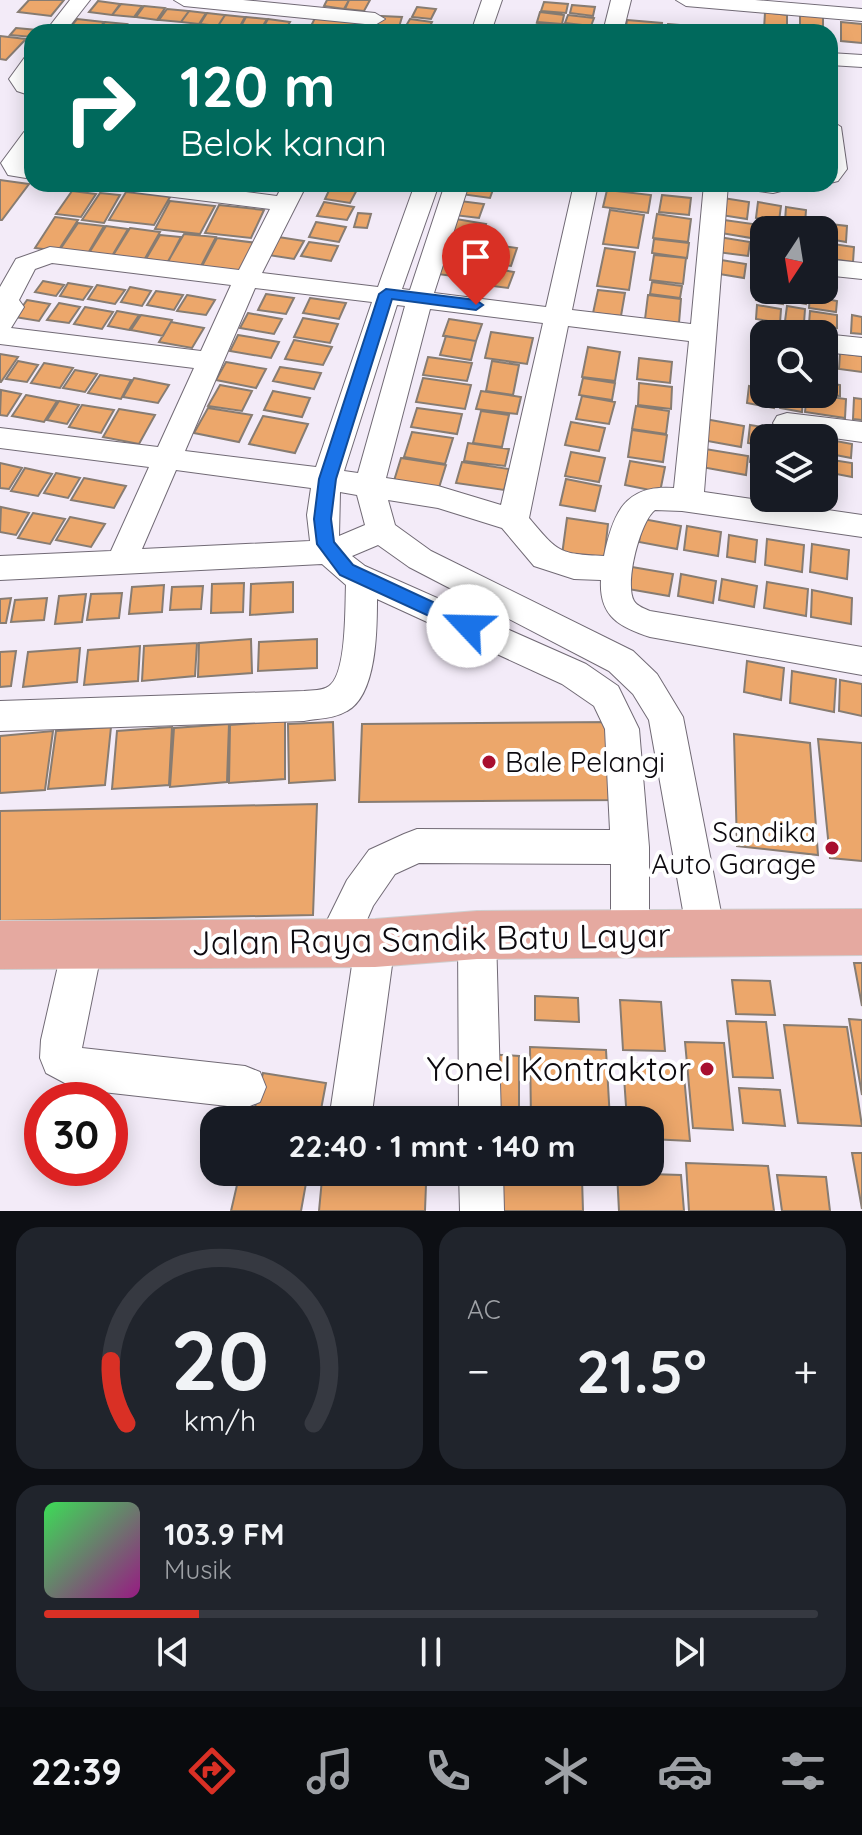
<!DOCTYPE html>
<html lang="id">
<meta charset="utf-8">
<style>
:root{--surface:#171b24;--page:#20242c;--text:#f1f3f6;--muted:#9ea1a6;--line:#363941;--accent:#d93025}
body{margin:0;font-family:Quicksand,sans-serif;background:var(--page);color:var(--text);height:100vh;display:flex;flex-direction:column;font-size:30px;white-space:nowrap}
*{box-sizing:border-box;margin:0}
p{font-size:26px;color:var(--muted)}
.icon{flex:none;width:44px;height:44px;fill:none;stroke:currentColor;stroke-width:2;stroke-linecap:round;stroke-linejoin:round}
.map{position:relative;height:1211px;overflow:hidden}
.details{display:flex;flex-direction:column;gap:16px;padding:16px;background:#0d0f14;flex:1}
.details>*{flex:none}
.banner{position:absolute;left:24px;top:24px;width:814px;height:168px;border-radius:24px;box-shadow:0 4px 20px #0003;background:#00695c;color:#fff;overflow:hidden}
.needle{width:52px;rotate:192deg}
.controls{position:absolute;left:750px;top:216px;display:grid;gap:16px}
.controls a{display:grid;place-items:center;width:88px;height:88px;border-radius:16px;background:var(--surface);box-shadow:0 4px 20px #0003;font-size:40px}
.speed{position:absolute;left:24px;top:1082px;display:flex;gap:16px;font-size:40px;font-weight:700;text-align:center}
.speed>*{display:grid;place-content:center;width:104px;height:104px;border-radius:50%;background:var(--surface);box-shadow:0 4px 20px #0003;line-height:1}
.speed .limit{border:12px solid #d22;background:#fff;color:#111}
.pin{position:absolute;display:grid;place-items:center;width:68px;height:68px;color:#fff;margin:-82px -34px;border-radius:50% 50% 50% 0;rotate:-45deg;box-shadow:0 0 8px #0007}
.pin .icon{rotate:45deg}
.me{position:absolute;width:88px;margin:-44px;rotate:294deg;stroke-linejoin:round;filter:drop-shadow(0 0 6px #0008)}
.turn{display:flex;align-items:center;gap:28px;height:168px;padding:0 24px;font-size:36px}
.turn .icon{width:104px;height:104px;stroke-width:2.5}
.turn b{display:block;font-size:56px;line-height:68px}
.big{font-size:60px;font-weight:700;line-height:1.1}
.details .widget{flex:1;display:flex;flex-direction:column;justify-content:center;gap:12px;min-width:0;padding:0 28px;border-radius:24px;background:var(--page)}
.details .dial{align-items:center;gap:0}
.dial svg{height:208px;overflow:visible;fill:none;stroke:var(--line);stroke-width:7;stroke-linecap:round;text-anchor:middle}
.dial text{fill:var(--text);stroke:none}
.song{display:flex;align-items:center;gap:24px}
.cover{width:96px;height:96px;border-radius:12px;background:linear-gradient(135deg,hsl(130 70% 55%),hsl(310 70% 35%))}
.played{height:8px;border-radius:4px;background:linear-gradient(90deg,var(--accent) 20%,var(--line) 20%)}
.keys{display:flex;justify-content:space-around;direction:ltr}
.heat{display:flex;justify-content:space-between;align-items:center;font-size:44px;direction:ltr}
.details .tiles{flex:1;display:grid;gap:16px;grid-template-columns:1fr 1fr}
.widget:last-child{grid-column:span 2}
.trip{position:absolute;left:200px;top:1106px;width:464px;height:80px;border-radius:24px;background:var(--surface);box-shadow:0 4px 20px #0003;font-weight:700;line-height:80px;text-align:center}
.menu{display:flex;height:128px;justify-content:space-around;align-items:center;background:#090b0e;color:var(--muted)}
.menu .icon{width:56px;height:56px}
.menu .on{color:var(--accent)}
.menu b{font-size:36px;color:var(--text)}
.map>svg:first-child{display:block}
.building{fill:#eca76b;stroke:#877c72;stroke-width:2}
.lines{fill:none;stroke-linecap:round;stroke-linejoin:round}
.minor-casing{stroke:#716a75;stroke-width:2}
.major-casing{stroke:#cfcecf;stroke-width:2}
.minor{fill:#fff;fill-rule:evenodd}
.major{fill:#e5a9a0;fill-rule:evenodd}
.route{fill:#1a73e8;stroke:#114b97;stroke-width:2}
.poi-dot{fill:#a80f2f;stroke:#fff;stroke-width:3}
.labels{text-anchor:middle;stroke-width:8;stroke-linejoin:round;paint-order:stroke}
.poi-label{font-size:28px;fill:#0d0a0f;stroke:#fff;text-anchor:start}
.near-street-label{font-size:34px;fill:#0d0a0f;stroke:#fff}
.near-poi-label{font-size:34px;fill:#0d0a0f;stroke:#fff;text-anchor:end}
</style>
<div class="map">
<svg width="862" height="1211" viewBox="0 0 862 1211">
<rect width="100%" height="100%" fill="#f3ebf8"/>
<path class="building" d="M29 0H64L51 16 18 12Z
M327 0H349L344 9 324 6Z
M349 0H370L364 11 345 9Z
M98 1 120 4 112 15 89 12Z
M544 2 568 4 566 13 541 11Z
M121 4 142 6 134 17 112 15Z
M572 5 595 7 593 16 570 13Z
M144 6 165 8 157 20 136 17Z
M417 7 436 9 431 19 412 17Z
M167 9 189 11 181 22 159 20Z
M189 11 206 13 199 24 181 22Z
M540 12 564 15 562 24 537 22Z
M765 12 787 15V32L764 30Z
M207 13 225 15 218 26 200 24Z
M800 14 823 17V32H800Z
M225 15 245 17 239 28 218 26Z
M568 15 594 18 591 26 565 23Z
M381 16 402 17 399 27 377 25Z
M246 17 267 19 260 31 240 28Z
M315 18 369 23 365 32H308Z
M77 19 104 22 96 32 68 30Z
M268 19 290 22 284 32 261 31Z
M410 19 432 22 429 28 406 26Z
M627 20 662 23 661 32H625Z
M105 22 127 24 121 32H97Z
M841 22 862 24V43L841 41Z
M537 23 560 25 559 32 534 31Z
M564 24 593 27 592 32H562Z
M668 24 703 27V32H667Z
M16 28 38 30 32 32V37L10 35Z
M0 36 26 39 6 60 0 59Z
M0 180 29 184 2 220H0Z
M332 184H360L350 203 325 199Z
M465 184H495L490 198 461 194Z
M607 190 651 195 648 213 603 207Z
M72 191 96 194 81 217 56 214Z
M126 192 170 197 154 225 109 220Z
M100 193 120 195 104 223 82 220Z
M662 195 691 198 689 215 659 212Z
M723 198 749 202 747 219 721 215Z
M170 201 215 206 200 234 155 229Z
M460 201 484 204 479 218 454 215Z
M324 202 354 207 347 220 317 216Z
M758 202 781 206 779 221 756 218Z
M219 205 264 210 251 238 205 233Z
M786 207 806 210 805 224 785 221Z
M610 210 644 215 638 248 603 244Z
M358 213 371 214 367 228 354 227Z
M657 214 691 219 688 242 653 238Z
M55 217 78 220 58 251 35 248Z
M450 218 486 224 480 240 444 234Z
M717 219 753 224 751 238 715 232Z
M316 222 346 227 339 242 309 237Z
M78 223 104 226 87 255 59 251Z
M830 224 847 226 846 242 829 239Z
M106 226 128 229 112 256 89 253Z
M130 228 160 232 143 262 112 257Z
M184 234 216 237 200 268 167 263Z
M160 235 181 237 168 262 146 259Z
M272 236 304 241 294 259 262 254Z
M719 237 750 242 748 256 717 252Z
M217 238 257 243 242 274 201 268Z
M443 239 483 245 479 259 438 252Z
M654 239 689 243 687 258 652 253Z
M309 242 338 246 331 261 301 256Z
M826 243 854 247 853 262 825 258Z
M490 244 517 248 511 266 484 262Z
M605 248 635 252 629 290 597 286Z
M654 255 686 258 683 284 650 280Z
M444 257 479 262 473 279 438 274Z
M715 259 746 264 744 278 713 273Z
M484 267 514 272 508 288 477 284Z
M824 275 835 277 834 294 809 291 824 290Z
M43 281 64 285 56 296 35 292Z
M652 282 682 286 680 298 650 294Z
M68 283 92 287 83 300 60 296Z
M97 285 125 290 115 304 88 299Z
M130 287 151 291 142 306 121 302Z
M758 287 784 291 783 304 756 300Z
M598 290 625 293 621 316 593 313Z
M790 290 808 293 806 304 789 301Z
M156 291 183 295 174 310 147 305Z
M266 294 294 298 286 314 258 310Z
M187 295 215 300 206 315 177 311Z
M648 295 681 299 679 323 645 319Z
M810 296 837 301 836 312 809 308Z
M310 298 346 303 339 319 303 313Z
M27 300 50 304 39 321 15 317Z
M59 303 80 307 69 323 47 320Z
M757 305 781 309 780 323 756 319Z
M787 306 805 309 804 323 785 321Z
M85 307 113 312 102 329 74 324Z
M117 311 139 315 129 330 108 326Z
M810 311 837 315V328L809 324Z
M248 313 282 319 274 334 240 328Z
M141 315 172 320 163 336 131 330Z
M852 315 862 317V334L851 333Z
M303 318 338 324 330 343 294 337Z
M449 319 482 324 476 341 443 336Z
M171 322 204 328 192 348 159 342Z
M491 332 533 338 527 364 485 358Z
M238 335 279 342 271 358 230 351Z
M446 336 476 341 471 360 440 355Z
M294 340 332 347 323 365 285 359Z
M588 347 620 352 615 381 582 377Z
M754 350 764 351V369L752 367Z
M840 353 862 356V372L839 369Z
M0 354 18 357 1 382H0Z
M428 357 472 363 467 381 423 375Z
M639 358 672 362 670 383 637 379Z
M18 361 38 365 27 382 6 379Z
M492 361 519 365 513 395 486 391Z
M226 362 266 369 256 388 216 380Z
M44 363 73 368 60 388 31 383Z
M280 367 321 373 314 389 273 381Z
M75 370 97 374 85 392 63 388Z
M100 375 131 380 121 399 88 393Z
M134 378 169 385 158 403 123 397Z
M423 378 471 385 465 409 416 402Z
M583 378 615 383 612 400 579 395Z
M824 382 840 385V396L824 394Z
M639 383 672 387 671 409 638 405Z
M220 385 252 391 242 411 208 406Z
M749 386 764 389V394H775L774 408 747 403Z
M1 390 21 394 7 416 0 415Z
M273 391 310 398 302 417 264 410Z
M481 391 521 397 517 414 476 409Z
M781 394 803 395 802 412 780 408Z
M807 394 846 399 845 418 805 412Z
M26 395 57 401 44 422 12 416Z
M582 396 615 402 609 424 576 419Z
M854 398 862 399V420L853 419Z
M59 401 79 405 67 424 47 420Z
M82 405 114 410 101 433 69 427Z
M636 406 669 411 666 434 632 429Z
M208 408 252 415 239 442 194 433Z
M417 408 462 414 457 434 411 427Z
M119 409 155 415 139 444 103 437Z
M481 411 509 415 502 447 473 443Z
M263 416 308 424 295 453 249 444Z
M705 419 744 426 741 447 702 440Z
M571 422 605 428 599 451 565 445Z
M750 425 794 432 793 438H764V446L748 443Z
M632 430 667 435 663 462 628 457Z
M412 432 453 438 445 464 404 457Z
M825 439 852 444 851 458 825 453Z
M468 443 509 449 505 466 464 461Z
M752 447 764 449V465L750 462Z
M699 448 748 456 746 475 696 466Z
M571 452 605 458 599 482 565 476Z
M401 458 446 465 438 491 393 484Z
M826 459 852 463V477L826 472Z
M630 461 665 467 660 492 625 485Z
M462 462 509 469 504 490 456 483Z
M0 463 22 468 9 489 0 488Z
M25 468 52 474 38 496 11 491Z
M56 473 80 478 68 498 44 493Z
M84 478 126 486 114 508 71 500Z
M566 479 601 486 595 511 560 505Z
M1 507 29 513 16 535 0 532Z
M33 513 65 519 50 544 18 538Z
M70 517 105 524 91 547 56 540Z
M567 518 608 524 604 560 562 555Z
M643 519 681 526 677 549 639 542Z
M687 526 721 532 718 556 684 550Z
M729 535 757 540 755 562 727 557Z
M767 539 804 545 802 572 765 565Z
M812 544 849 550 847 579 810 572Z
M632 567 673 574 669 596 628 589Z
M681 574 716 581 713 603 678 596Z
M722 579 757 586 754 607 719 600Z
M293 582V612L250 615 251 584Z
M767 582 808 589 806 616 764 608Z
M244 583 243 612 211 613 212 584Z
M164 585 162 612 129 614 132 587Z
M203 586 201 609 170 610 172 587Z
M812 590 852 598 851 624 811 617Z
M122 593 119 618 87 620 91 594Z
M86 594 82 622 55 624 59 596Z
M11 598 6 623H0V599Z
M47 598 44 620 11 622 15 600Z
M251 639 252 673 198 677 199 643Z
M317 639V668L258 671 259 642Z
M197 643 195 676 142 681 144 646Z
M140 646 138 681 84 685 88 650Z
M80 648 77 682 23 687 28 652Z
M16 651 11 686 0 687V652Z
M747 661 784 668 781 700 744 692Z
M792 671 836 679 834 712 790 703Z
M840 680 862 684V716L839 711Z
M285 721V779L229 783 230 725Z
M333 722 335 780 289 783 288 724Z
M612 722 622 800 359 802 362 724Z
M229 724 227 782 170 787 174 728Z
M111 727 105 785 48 789 56 731Z
M172 727 169 785 112 789 117 731Z
M53 731 45 790 0 793V736Z
M734 734 810 743 818 855 737 846Z
M818 739 862 743V861L830 858Z
M317 804 313 915 0 921V811Z
M854 963H862V1006Z
M732 980 770 981 775 1015 736 1014Z
M535 996 578 998 579 1022 535 1020Z
M620 1000 661 1002 665 1051 623 1050Z
M849 1019 862 1020V1095Z
M727 1021 766 1022 773 1078 733 1077Z
M784 1025 847 1027 862 1126 798 1123Z
M685 1042 724 1043 733 1130 693 1128Z
M530 1047 606 1050 610 1120H531Z
M486 1054 519 1056V1120H485Z
M623 1063 683 1065 690 1141 650 1139V1120H627Z
M263 1073 326 1083 319 1120H252Z
M739 1088 780 1090 785 1126 743 1123Z
M852 1153H862V1209Z
M686 1163 768 1166 774 1211H689Z
M240 1172H308L301 1211H231Z
M617 1173 681 1175 684 1211H619Z
M501 1174 582 1178 583 1211H501Z
M777 1175 826 1177 830 1211H782Z
M322 1179 426 1184 425 1211H319Z"/>
<g class="lines">
<g class="minor-casing">
<path id="minor" d="M70 0H90L65 32H45Z
M174 0H243L375 13 385 19 375 25 184 6Z
M482 0H502L491 32H471Z
M611 0H631L623 32H603Z
M676 0H755L862 9V21L686 6Z
M830 53 862 55V67L830 65Z
M32 55V96L17 91 9 79 25 57Z
M830 120 841 127 847 169 838 181 830 183Z
M32 130V152L24 163 32 165V179L8 175 1 163 24 132Z
M114 184H182L277 196 283 184H307L262 273 378 287 415 184H439L402 289 410 290 445 184H469L434 293 546 307 574 184H598L572 310 691 324 704 184H728L704 492 862 515V537L682 511 655 510C640 521 624 584 634 601 637 606 645 609 650 611L862 647V675L650 637C619 627 599 616 601 580L574 579 534 566 502 528 438 508 388 500 395 525 431 551 633 651 657 674 683 717 725 933 720 946 706 952 692 946 687 933 649 720 633 694 609 671 409 567 378 545 352 556 365 566 586 664 618 686 639 729 649 847V934L644 947 630 953 616 947 611 934V864L419 863 395 874 373 906 363 929 375 924 389 930 395 943 371 1120H329L355 945 350 956 336 962 322 956 316 943 347 880 369 850 404 834 417 829 610 830 605 729 594 706 562 684 377 599C377 629 377 695 347 711 334 719 318 718 304 721L0 731V701L304 691C312 690 323 691 329 686 347 674 345 606 346 585L322 564 0 580V556L111 551 149 467 0 448V428L158 447 194 368 0 344V287L16 259 50 247 239 270 270 209 126 191 118 189ZM52 263 231 285 201 351 11 328 24 307 19 300 35 269ZM255 288 372 302 316 467 185 451ZM397 305 405 306 358 473 344 471ZM430 309 543 323 501 505 438 486 386 478ZM568 326 689 341 674 488C625 484 613 513 604 556 558 554 558 552 529 518ZM176 470 311 488 307 515 310 541 142 549ZM340 492 357 495 365 525 339 536Z
M740 184H783L785 186 781 191 773 193 744 189Z
M824 259 862 263V279L824 275Z
M824 334 862 338V356L824 352Z
M787 413 862 422V442L777 430 773 423 777 416Z
M477 916 491 922 496 935 501 1120H459L458 935 463 922Z
M83 925 97 931 103 944 82 1048 245 1066 260 1072 266 1087 260 1102 245 1108 76 1089 46 1073 40 1058 41 1040 63 944 69 931Z
M459 1172H503L504 1211H460Z"/>
</g>
<g class="major-casing">
<path id="major" d="M862 909V955L477 959 375 967 0 969V921L375 919 477 911Z"/>
</g>
<use href="#minor" class="minor"/>
<use href="#major" class="major"/>
</g>
<path class="route" d="M386 289 476 300 483 305 476 310 392 299 336 479 331 519 334 542 353 565 474 621 477 626 474 632 468 634 340 575 317 544 314 519 319 479 379 294Z"/>
<g class="poi-dot">
<circle cx="489" cy="762" r="8"/>
<circle cx="832" cy="848" r="8"/>
<circle cx="707" cy="1069" r="8"/>
</g>
<g class="labels">
<g class="poi-label">
<text x="505" y="772">Bale Pelangi</text>
<text x="816" y="842" text-anchor="end">Sandika<tspan x="816" dy="32">Auto Garage</tspan></text>
</g>
<g class="near-street-label">
<text transform="translate(431 939) rotate(-1)" y="12">Jalan Raya Sandik Batu Layar</text>
</g>
<g class="near-poi-label">
<text x="691" y="1081">Yonel Kontraktor</text>
</g>
</g>
</svg>
<div class="controls">
<a><svg class="needle" viewBox="-14 -14 28 28"><path d="M0-13l5 13h-10z" fill="#e53935"/><path d="M0 13l5-13h-10z" fill="#9ea1a6"/></svg></a>
<a><svg class="icon" aria-label="search" viewBox="0 0 24 24"><circle cx="10" cy="10" r="6"/><path d="M15 15l6 6"/></svg></a>
<a><svg class="icon" aria-label="layers" viewBox="0 0 24 24"><path d="M12 4l9 5-9 5-9-5zM3 14l9 5 9-5"/></svg></a>
</div>
<div class="speed"><div class="limit">30</div></div>
<div class="pin" style="left:476px;top:305px;background:#d93025"><svg class="icon" aria-label="arrive" viewBox="0 0 24 24"><path d="M6 21V4h12l-3 4 3 4H6"/></svg></div>
<svg class="me" style="left:468px;top:626px" viewBox="-20 -20 40 40"><circle r="19" fill="#fff"/><path d="M0-13L10 11 0 6-10 11z" fill="#1a73e8"/></svg>
<div class="trip">22:40 · 1 mnt · 140 m</div>
<div class="banner">
<div class="turn"><svg class="icon" aria-label="right" viewBox="0 0 24 24"><path d="M7 20v-9h11M14 6l5 5-5 5"/></svg><div><b>120 m</b>Belok kanan</div></div>
</div>
</div>
<section class="details">
<div class="tiles">
<div class="widget dial"><svg viewBox="0 0 100 80">
<path d="M14 69A42 42 0 1 1 86 69"/>
<path d="M14 69A42 42 0 0 1 8 45" stroke="#d93025"/>
<text x="50" y="56" font-size="32" font-weight="700">20</text>
<text x="50" y="72" font-size="11">km/h</text>
</svg></div>
<div class="widget"><p>AC</p>
<div class="heat"><a>−</a><b class="big">21.5°</b><a>+</a></div>
</div>
<div class="widget">
<div class="song"><i class="cover"></i><div><b>103.9 FM</b><p>Musik</p></div></div>
<div class="played"></div>
<div class="keys"><svg class="icon" aria-label="previous" viewBox="0 0 24 24"><path d="M18 5L8 12l10 7zM5 5v14"/></svg><svg class="icon" aria-label="pause" viewBox="0 0 24 24"><path d="M8 5v14M16 5v14"/></svg><svg class="icon" aria-label="next" viewBox="0 0 24 24"><path d="M6 5l10 7-10 7zM19 5v14"/></svg></div>
</div>
</div>
</section>
<nav class="menu">
<b>22:39</b>
<svg class="icon on" aria-label="directions" viewBox="0 0 24 24"><path d="M12 3l9 9-9 9-9-9zM9 14v-3h6M13 9l2 2-2 2"/></svg>
<svg class="icon" aria-label="music" viewBox="0 0 24 24"><path d="M9 18V5l10-2v13"/><circle cx="6" cy="18" r="3"/><circle cx="16" cy="16" r="3"/></svg>
<svg class="icon" aria-label="phone" viewBox="0 0 24 24"><path d="M5 4h4l2 5-3 2q2 4 5 5l2-3 5 2v4C11 20 4 13 5 4z"/></svg>
<svg class="icon" aria-label="climate" viewBox="0 0 24 24"><path d="M12 3v18M4 7l16 10M4 17L20 7"/></svg>
<svg class="icon" aria-label="car" viewBox="0 0 24 24"><path d="M5 17H2v-5l4-1 3-4h7l3 4 3 1v5h-3M9 17h6M6 11h13"/><circle cx="7" cy="17" r="2"/><circle cx="17" cy="17" r="2"/></svg>
<svg class="icon" aria-label="filters" viewBox="0 0 24 24"><path d="M4 7h16M4 17h16"/><circle cx="9" cy="7" r="2"/><circle cx="15" cy="17" r="2"/></svg>
</nav>
